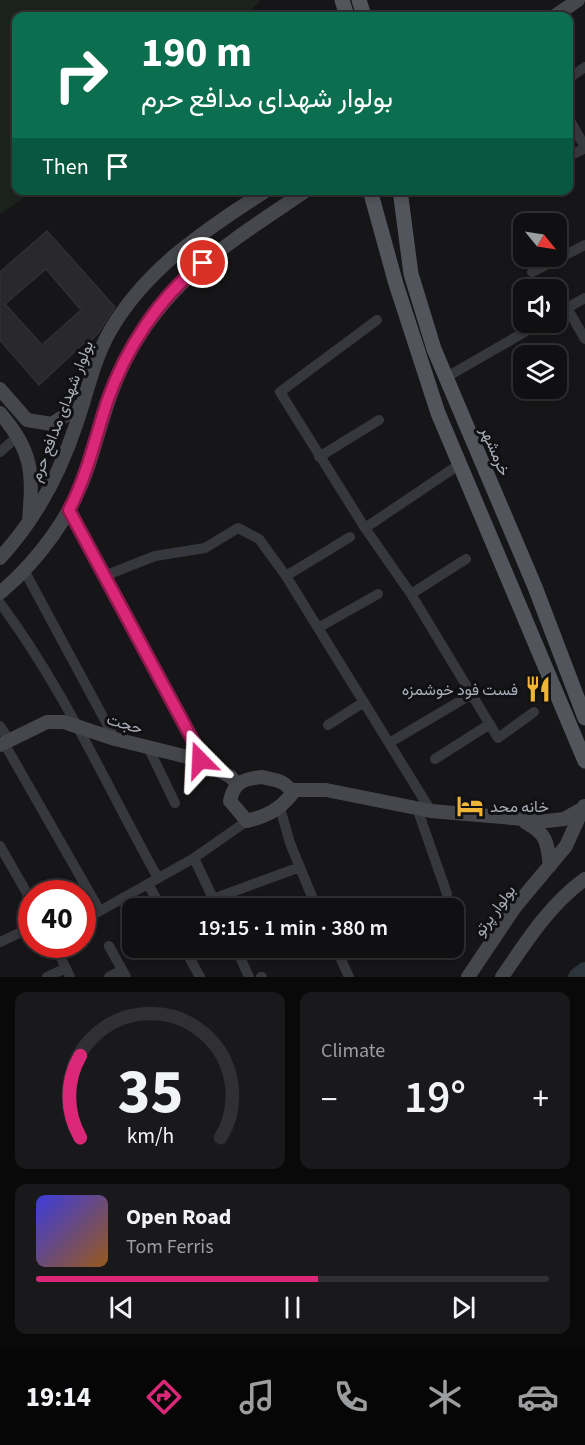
<!DOCTYPE html>
<meta charset="utf-8">
<style>
:root{--surface:#101012;--page:#19191b;--text:#f1f3f6;--muted:#9c9d9f;--line:#303032;--accent:#db2777}
body{margin:0;font-family:"Source Sans 3",Vazirmatn,sans-serif;background:var(--page);color:var(--text);height:100vh;display:flex;flex-direction:column;font-size:22px;white-space:nowrap}
*{box-sizing:border-box;margin:0}
p{font-size:20px;color:var(--muted)}
.icon{flex:none;width:33px;height:33px;fill:none;stroke:currentColor;stroke-width:2;stroke-linecap:round;stroke-linejoin:round}
.map{position:relative;height:977px;overflow:hidden}
.panel{display:flex;flex-direction:column;gap:15px;padding:15px;background:#09090a;flex:1}
.panel>*{flex:none}
.guide{position:absolute;left:12px;top:12px;width:561px;height:183px;border-radius:12px;box-shadow:0 3px 9px #0003,0 0 0 2px var(--line);background:#0b6e4f;color:#fff;overflow:hidden}
.needle{width:39px;rotate:120deg}
.controls{position:absolute;left:513px;top:213px;display:grid;gap:12px}
.controls a{display:grid;place-items:center;width:54px;height:54px;border-radius:12px;background:var(--surface);box-shadow:0 3px 9px #0003,0 0 0 2px var(--line);font-size:30px}
.speed{position:absolute;left:18px;top:880px;display:flex;gap:12px;font-size:30px;font-weight:700;text-align:center}
.speed>*{display:grid;place-content:center;width:78px;height:78px;border-radius:50%;background:var(--surface);box-shadow:0 3px 9px #0003,0 0 0 2px var(--line);line-height:1}
.speed .limit{border:9px solid #d22;background:#fff;color:#111}
.pin{position:absolute;display:grid;place-items:center;width:51px;height:51px;color:#fff;margin:-26px;border:3px solid #fff;border-radius:50%;box-shadow:0 2px 6px #0007}
.me{position:absolute;width:66px;margin:-33px;rotate:339deg;stroke-linejoin:round;filter:drop-shadow(0 0 4px #0008)}
.turn{display:flex;align-items:center;gap:21px;height:126px;padding:0 30px;font-size:27px}
.turn .icon{width:78px;height:78px;stroke-width:2.5}
.turn b{display:block;font-size:42px;line-height:51px}
.then{display:flex;align-items:center;height:57px;padding:0 30px;background:#0003;gap:12px;font-size:22px}
.big{font-size:45px;font-weight:600;line-height:1.1}
.panel .widget{flex:1;display:flex;flex-direction:column;justify-content:center;gap:9px;min-width:0;padding:0 21px;border-radius:12px;background:var(--page)}
.panel .dial{align-items:center;gap:0}
.dial svg{height:156px;overflow:visible;fill:none;stroke:var(--line);stroke-width:7;stroke-linecap:round;text-anchor:middle}
.dial text{fill:var(--text);stroke:none}
.song{display:flex;align-items:center;gap:18px}
.cover{width:72px;height:72px;border-radius:9px;background:linear-gradient(135deg,hsl(240 70% 55%),hsl(30 70% 35%))}
.played{height:6px;border-radius:3px;background:linear-gradient(90deg,var(--accent) 55%,var(--line) 55%)}
.keys{display:flex;justify-content:space-around;direction:ltr}
.heat{display:flex;justify-content:space-between;align-items:center;font-size:33px;direction:ltr}
.panel .tiles{flex:1;display:grid;gap:15px;grid-template-columns:1fr 1fr}
.widget:last-child{grid-column:span 2}
.trip{position:absolute;left:122px;top:898px;width:342px;height:60px;border-radius:12px;background:var(--surface);box-shadow:0 3px 9px #0003,0 0 0 2px var(--line);font-weight:600;line-height:60px;text-align:center}
.tabs{display:flex;height:96px;justify-content:space-around;align-items:center;background:#060607;color:var(--muted)}
.tabs .icon{width:42px;height:42px}
.tabs .current{color:var(--accent)}
.tabs b{font-size:27px;color:var(--text)}
.map>svg:first-child{display:block}
.green{fill:#1c231d}
.lines{fill:none;stroke-linecap:round;stroke-linejoin:round}
.river{stroke:#2c353c;stroke-width:18}
.building{fill:#29292c;stroke:#303034;stroke-width:1.5;fill-rule:evenodd}
.street{stroke:#37383d;stroke-width:10}
.secondary{stroke:#45474d;stroke-width:14}
.primary{stroke:#53555c;stroke-width:15}
.route-casing{stroke:#8e194d;stroke-width:15}
.route{stroke:#db2777;stroke-width:10}
.labels{text-anchor:middle;stroke-width:6;stroke-linejoin:round;paint-order:stroke}
.street-label{font-size:16px;fill:#a8adb8;stroke:#111113}
.poi-label{font-size:16px;fill:#a8adb8;stroke:#111113;text-anchor:end}
</style>
<div class="map">
<svg width="585" height="977" viewBox="0 0 585 977">
<rect width="100%" height="100%" fill="#161618"/>
<path class="green" d="M0 0H261L244 16H16V190L34 191 0 214Z"/>
<g class="lines">
<path class="river" d="M577 977 585 971"/>
</g>
<path class="building" d="M47 231 115 307 99 332 86 346 84 343 39 385 0 340V272ZM46 269 81 310 42 345 5 304Z"/>
<g class="lines">
<path class="street" d="M568 79 585 67
M568 117 585 147
M568 157 585 148
M532 272 585 245
M567 308 585 339
M556 314 585 298
M377 320 280 392 365 528 411 594 498 738 534 712
M445 378 542 322
M0 452 18 436
M319 457 379 420
M69 510 205 763
M365 528 460 464
M24 570 115 739
M104 576 155 556 205 548 238 528 259 539 286 576 431 811
M286 576 350 537
M411 594 466 559
M0 603C63 687 107 787 158 878
M318 628 378 594
M328 725 364 702
M0 726 9 740
M4 743 100 911
M389 743 472 694
M148 747 175 803
M435 759 490 724
M280 808 290 843 317 909
M417 808 447 894
M0 846 32 902
M194 858 218 909
M148 884 162 909
M213 899 300 867
M82 921 194 858 247 821
M0 942 32 927
M55 945 70 977
M109 946 126 977
M184 948 200 977
M236 948 249 977
M336 948 349 977
M47 977 66 968
M109 977 122 970
M261 977H262"/>
<path class="secondary" d="M555 16 578 0
M0 389 27 420 52 424 83 404
M0 413C33 451 33 472 29 521
M0 558C36 519 59 476 76 425 87 394 93 361 110 331 147 267 207 229 267 190
M0 593C39 560 72 515 88 467 100 431 108 394 126 359 169 277 232 241 307 190
M0 745 47 722H64L115 739 200 760 231 777 237 784
M262 777C274 780 287 780 292 794 279 810 267 816 247 821L230 801C234 782 243 779 262 777Z
M290 790H326L431 811 547 821 564 819 584 808
M525 822C547 834 547 841 550 866
M468 977 515 907 566 846 584 806
M502 977C526 942 550 904 585 879"/>
<path class="primary" d="M342 0 347 16
M359 0 364 16
M370 190 396 284 438 413 585 761
M400 190 411 274 434 349 535 587 585 718"/>
</g>
<g class="lines">
<g class="route-casing">
<path id="route" d="M200 760 205 763 69 510C87 476 95 439 107 402 125 350 159 297 203 263"/>
</g>
<use href="#route" class="route"/>
</g>
<defs>
<g id="restaurant-bare" transform="scale(2.07)"><path d="M-5-6h1v4h1v-4h1v4h1v-4h1v5L-1.5 .5V6h-2V.5L-5-1ZM5-6V6H3V1.5H1.5Q1.5-4 5-6Z" fill="#f0b436" stroke="#111113" stroke-width="2.5" paint-order="stroke"/></g>
<g id="hotel-bare" transform="scale(2.07)"><path d="M-6-4.5h1.5V1H6V5H4.5V3h-9V5H-6ZM-4 0a1.8 1.8 0 1 1 3.6 0ZM.5 0V-2.5h3Q6-2.5 6 0Z" fill="#f0b436" stroke="#111113" stroke-width="2.5" paint-order="stroke"/></g>
</defs>
<g fill-rule="evenodd">
<use href="#restaurant-bare" x="538" y="689"/>
<use href="#hotel-bare" x="470" y="806"/>
</g>
<g class="labels">
<g class="street-label">
<text transform="translate(61 411) rotate(-69)" y="6">بولوار شهدای مدافع حرم</text>
<text transform="translate(496 451) rotate(67)" y="6">خرمشهر</text>
<text transform="translate(125 723) rotate(17)" y="6">حجت</text>
<text transform="translate(494 910) rotate(-54)" y="6">بولوار پرتو</text>
</g>
<g class="poi-label">
<text x="518" y="695">فست فود خوشمزه</text>
<text x="490" y="812" text-anchor="start">خانه محد</text>
</g>
</g>
</svg>
<div class="controls">
<a><svg class="needle" viewBox="-14 -14 28 28"><path d="M0-13l5 13h-10z" fill="#e53935"/><path d="M0 13l5-13h-10z" fill="#9c9d9f"/></svg></a>
<a><svg class="icon" aria-label="sound" viewBox="0 0 24 24"><path d="M4 9h4l5-4v14l-5-4H4zM17 9q2 3 0 6"/></svg></a>
<a><svg class="icon" aria-label="layers" viewBox="0 0 24 24"><path d="M12 4l9 5-9 5-9-5zM3 14l9 5 9-5"/></svg></a>
</div>
<div class="speed"><div class="limit">40</div></div>
<div class="pin" style="left:203px;top:263px;background:#d93025"><svg class="icon" aria-label="arrive" viewBox="0 0 24 24"><path d="M6 21V4h12l-3 4 3 4H6"/></svg></div>
<svg class="me" style="left:200px;top:760px" viewBox="-20 -20 40 40"><path d="M0-17L14 15 0 8-14 15z" fill="#db2777" stroke="#fff" stroke-width="4"/></svg>
<div class="trip">19:15 · 1 min · 380 m</div>
<div class="guide">
<div class="turn"><svg class="icon" aria-label="right" viewBox="0 0 24 24"><path d="M7 20v-9h11M14 6l5 5-5 5"/></svg><div><b>190 m</b>بولوار شهدای مدافع حرم</div></div>
<div class="then">Then<svg class="icon" aria-label="arrive" viewBox="0 0 24 24"><path d="M6 21V4h12l-3 4 3 4H6"/></svg></div>
</div>
</div>
<section class="panel">
<div class="tiles">
<div class="widget dial"><svg viewBox="0 0 100 80">
<path d="M14 69A42 42 0 1 1 86 69"/>
<path d="M14 69A42 42 0 0 1 14 27" stroke="#db2777"/>
<text x="50" y="56" font-size="32" font-weight="700">35</text>
<text x="50" y="72" font-size="11">km/h</text>
</svg></div>
<div class="widget"><p>Climate</p>
<div class="heat"><a>−</a><b class="big">19°</b><a>+</a></div>
</div>
<div class="widget">
<div class="song"><i class="cover"></i><div><b>Open Road</b><p>Tom Ferris</p></div></div>
<div class="played"></div>
<div class="keys"><svg class="icon" aria-label="previous" viewBox="0 0 24 24"><path d="M18 5L8 12l10 7zM5 5v14"/></svg><svg class="icon" aria-label="pause" viewBox="0 0 24 24"><path d="M8 5v14M16 5v14"/></svg><svg class="icon" aria-label="next" viewBox="0 0 24 24"><path d="M6 5l10 7-10 7zM19 5v14"/></svg></div>
</div>
</div>
</section>
<nav class="tabs">
<b>19:14</b>
<svg class="icon current" aria-label="directions" viewBox="0 0 24 24"><path d="M12 3l9 9-9 9-9-9zM9 14v-3h6M13 9l2 2-2 2"/></svg>
<svg class="icon" aria-label="music" viewBox="0 0 24 24"><path d="M9 18V5l10-2v13"/><circle cx="6" cy="18" r="3"/><circle cx="16" cy="16" r="3"/></svg>
<svg class="icon" aria-label="phone" viewBox="0 0 24 24"><path d="M5 4h4l2 5-3 2q2 4 5 5l2-3 5 2v4C11 20 4 13 5 4z"/></svg>
<svg class="icon" aria-label="climate" viewBox="0 0 24 24"><path d="M12 3v18M4 7l16 10M4 17L20 7"/></svg>
<svg class="icon" aria-label="car" viewBox="0 0 24 24"><path d="M5 17H2v-5l4-1 3-4h7l3 4 3 1v5h-3M9 17h6M6 11h13"/><circle cx="7" cy="17" r="2"/><circle cx="17" cy="17" r="2"/></svg>
</nav>
